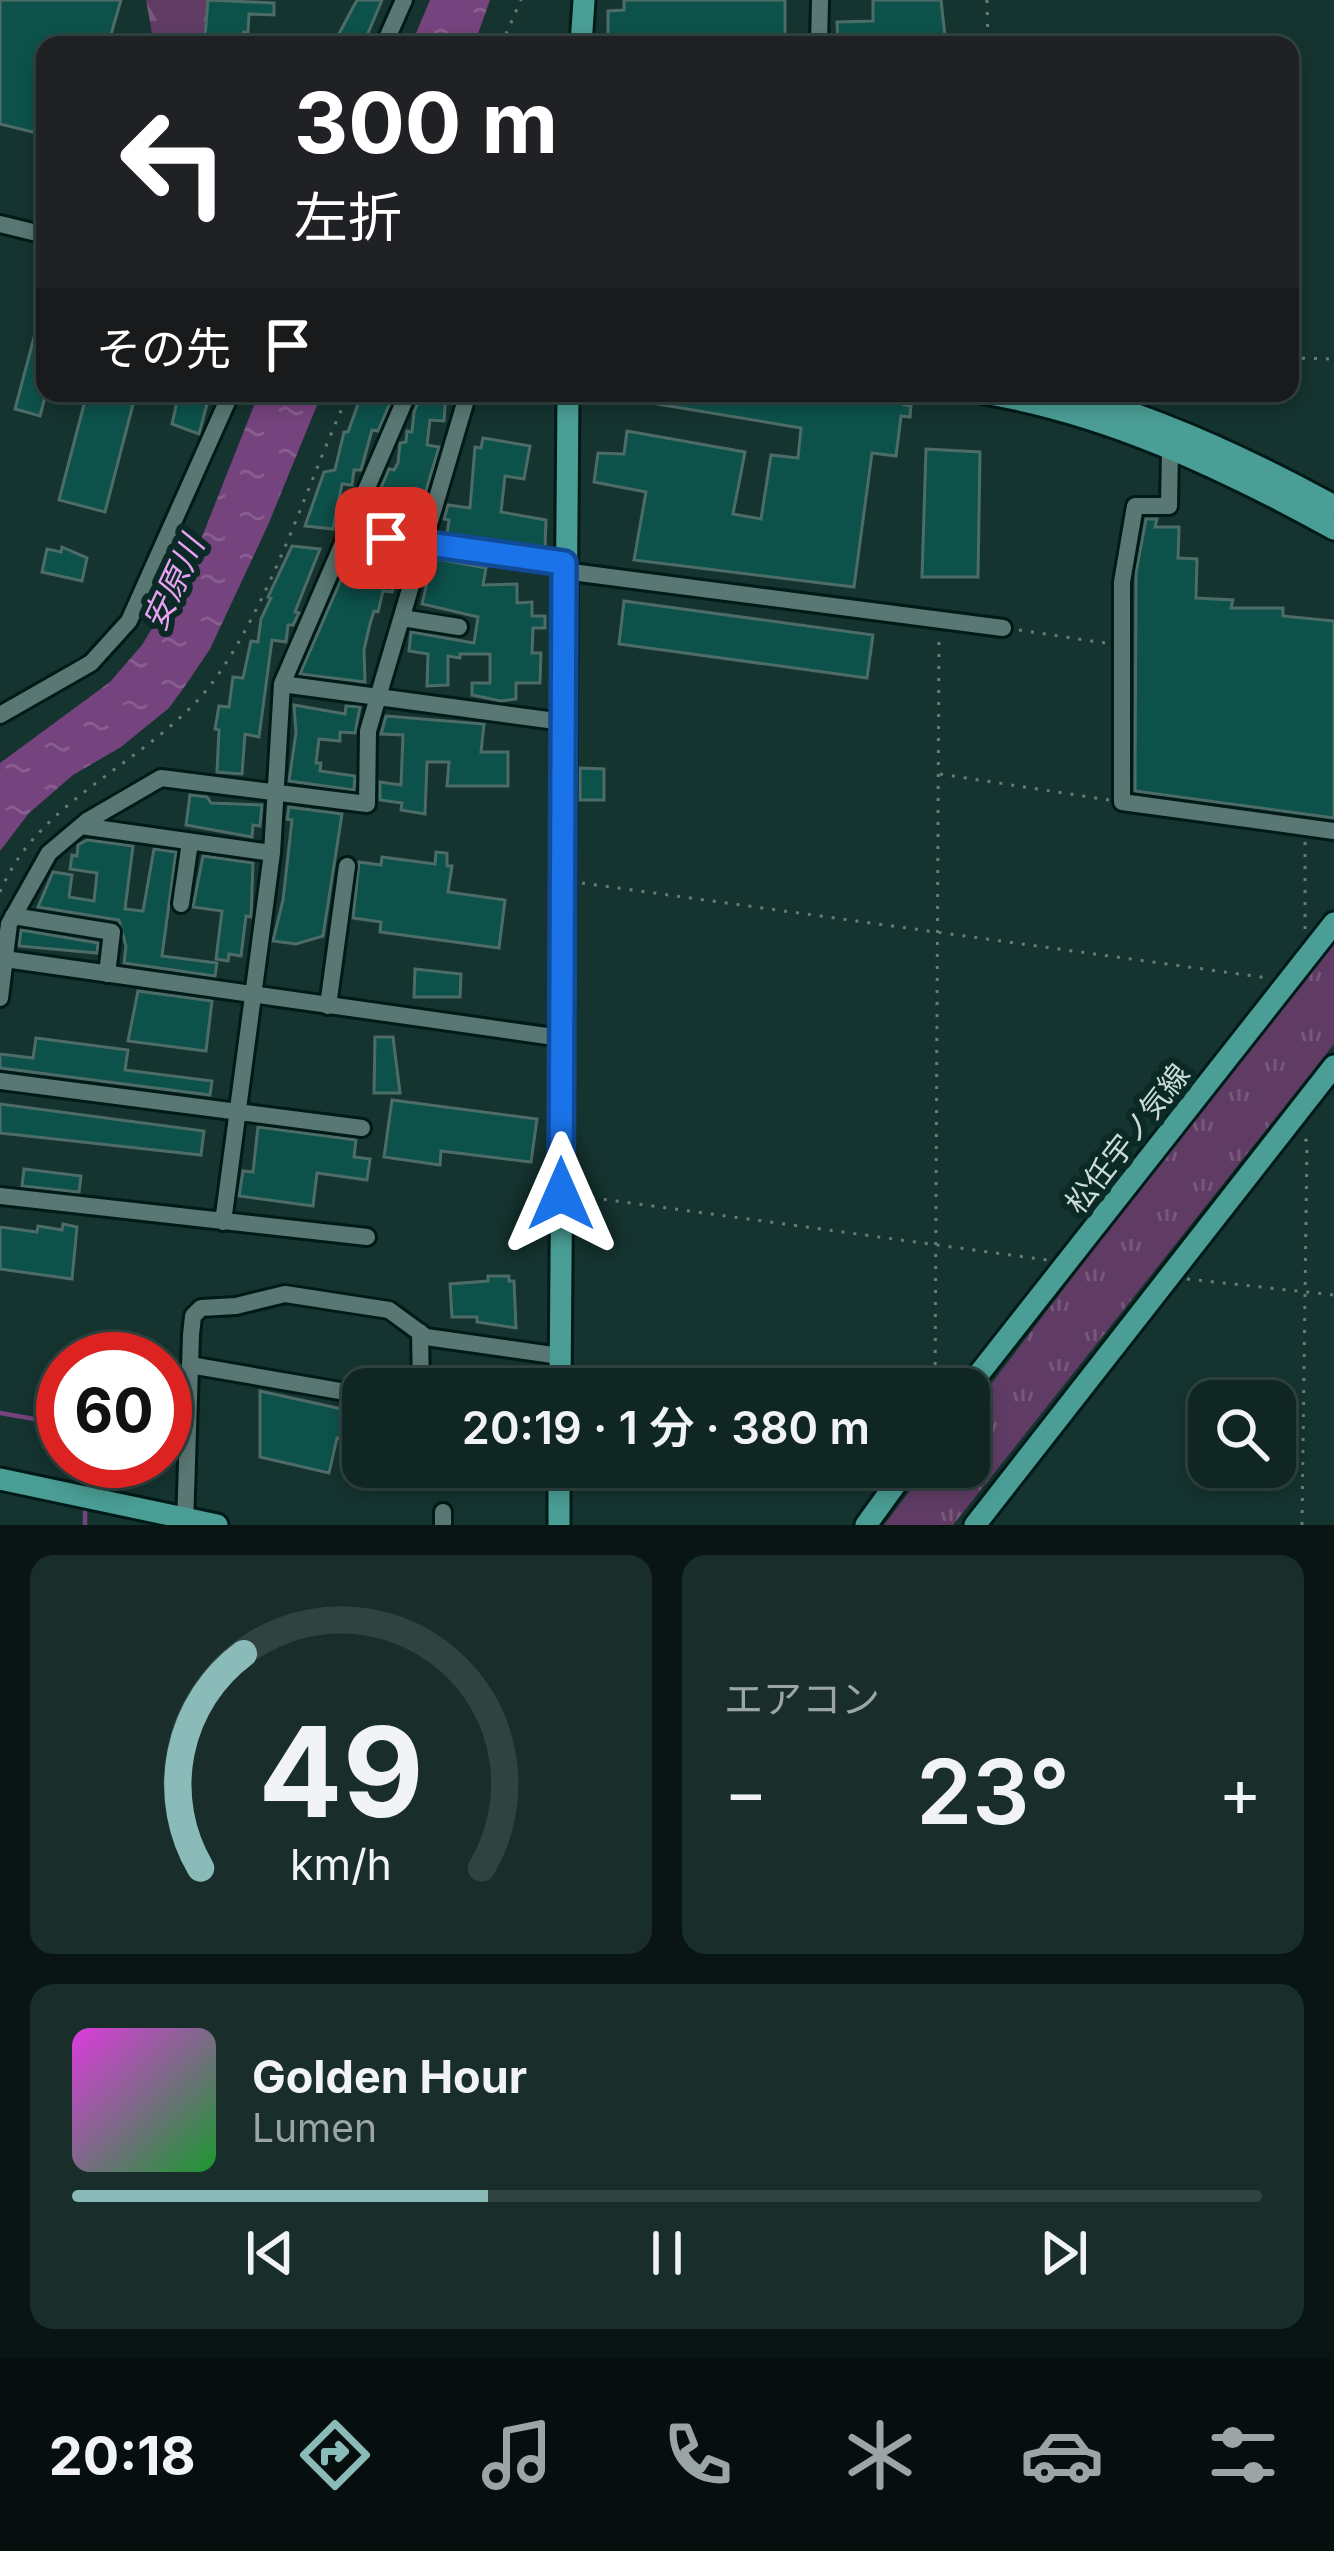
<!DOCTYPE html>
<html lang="ja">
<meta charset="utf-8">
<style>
:root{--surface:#102623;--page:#192e2b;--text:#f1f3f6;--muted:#9ca5a6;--line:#304341;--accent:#8bbbb9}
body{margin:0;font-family:Inter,"Noto Sans JP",sans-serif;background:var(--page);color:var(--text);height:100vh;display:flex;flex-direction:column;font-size:45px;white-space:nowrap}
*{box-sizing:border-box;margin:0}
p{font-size:39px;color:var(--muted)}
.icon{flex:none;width:66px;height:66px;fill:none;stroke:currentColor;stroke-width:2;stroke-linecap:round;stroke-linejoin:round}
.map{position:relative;height:1525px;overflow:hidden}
.drawer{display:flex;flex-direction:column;gap:30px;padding:30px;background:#091513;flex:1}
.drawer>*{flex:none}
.guide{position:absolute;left:36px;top:36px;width:1263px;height:366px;border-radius:24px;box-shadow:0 6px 18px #0003,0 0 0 3px var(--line);background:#202124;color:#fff;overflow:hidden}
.buttons{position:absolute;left:1188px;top:1380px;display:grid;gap:24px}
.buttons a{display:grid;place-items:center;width:108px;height:108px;border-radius:24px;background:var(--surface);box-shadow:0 6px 18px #0003,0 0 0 3px var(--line);font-size:60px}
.speed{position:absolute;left:36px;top:1332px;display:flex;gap:24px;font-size:60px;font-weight:700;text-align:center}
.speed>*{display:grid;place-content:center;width:156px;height:156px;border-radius:50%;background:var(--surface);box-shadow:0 6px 18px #0003,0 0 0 3px var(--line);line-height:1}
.speed .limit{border:18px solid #d22;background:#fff;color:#111}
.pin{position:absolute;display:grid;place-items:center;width:102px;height:102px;color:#fff;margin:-51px;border-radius:24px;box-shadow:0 6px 18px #0006}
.me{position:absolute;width:132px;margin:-66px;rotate:0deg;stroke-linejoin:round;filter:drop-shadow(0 0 9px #0008)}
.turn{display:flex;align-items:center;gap:42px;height:252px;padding:0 60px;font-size:54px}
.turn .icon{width:156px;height:156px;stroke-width:2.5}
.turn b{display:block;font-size:84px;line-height:102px}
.then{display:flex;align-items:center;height:114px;padding:0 60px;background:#0003;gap:24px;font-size:45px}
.big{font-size:90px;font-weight:600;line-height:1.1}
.drawer .widget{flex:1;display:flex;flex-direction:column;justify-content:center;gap:18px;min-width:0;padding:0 42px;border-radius:24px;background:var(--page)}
.drawer .dial{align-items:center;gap:0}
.dial svg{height:312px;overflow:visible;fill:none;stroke:var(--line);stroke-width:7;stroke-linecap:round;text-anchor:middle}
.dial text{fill:var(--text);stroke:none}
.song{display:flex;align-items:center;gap:36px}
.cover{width:144px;height:144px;border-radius:18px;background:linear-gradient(135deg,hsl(300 70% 55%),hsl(130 70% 35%))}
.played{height:12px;border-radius:6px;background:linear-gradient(90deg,var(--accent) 35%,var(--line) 35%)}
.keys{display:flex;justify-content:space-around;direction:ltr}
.heat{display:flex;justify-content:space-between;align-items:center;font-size:66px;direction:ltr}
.drawer .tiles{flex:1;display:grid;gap:30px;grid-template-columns:1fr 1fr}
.widget:last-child{grid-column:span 2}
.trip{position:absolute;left:342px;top:1368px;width:648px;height:120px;border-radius:24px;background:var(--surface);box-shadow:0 6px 18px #0003,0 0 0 3px var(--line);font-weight:600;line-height:120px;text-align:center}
.tabs{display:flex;height:192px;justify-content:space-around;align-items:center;background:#060f0e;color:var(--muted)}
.tabs .icon{width:84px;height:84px}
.tabs .selected{color:var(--accent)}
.tabs b{font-size:54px;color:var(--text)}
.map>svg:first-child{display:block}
.grass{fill:url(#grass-tufts)}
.forest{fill:url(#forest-firs)}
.water{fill:url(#water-ripples)}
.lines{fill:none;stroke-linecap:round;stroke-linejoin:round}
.stream{stroke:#75437d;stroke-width:4.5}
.building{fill:#0d514b;stroke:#4e6c67;stroke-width:3}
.minor-casing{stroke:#001a17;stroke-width:22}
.major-casing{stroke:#001a17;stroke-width:27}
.path{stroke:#657d7a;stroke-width:3;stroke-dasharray:3 9;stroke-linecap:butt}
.minor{stroke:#597773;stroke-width:16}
.major{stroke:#4a9e95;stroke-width:21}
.route-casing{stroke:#114b97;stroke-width:30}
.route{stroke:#1a73e8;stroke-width:21}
.labels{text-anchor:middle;stroke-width:12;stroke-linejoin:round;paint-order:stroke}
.street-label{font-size:30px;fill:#cadbd8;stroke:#0b2925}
.water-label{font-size:33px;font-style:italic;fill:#e9a1f4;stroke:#0b2925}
</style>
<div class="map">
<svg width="1334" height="1525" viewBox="0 0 1334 1525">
<defs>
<pattern id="grass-tufts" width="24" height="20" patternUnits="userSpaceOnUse" patternTransform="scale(3)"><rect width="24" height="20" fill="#603c65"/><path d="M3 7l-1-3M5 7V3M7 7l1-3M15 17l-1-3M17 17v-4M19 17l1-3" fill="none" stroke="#75587a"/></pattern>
<pattern id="forest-firs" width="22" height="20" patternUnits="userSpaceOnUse" patternTransform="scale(3)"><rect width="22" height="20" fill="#603c65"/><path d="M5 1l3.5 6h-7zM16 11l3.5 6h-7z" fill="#75587a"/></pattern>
<pattern id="water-ripples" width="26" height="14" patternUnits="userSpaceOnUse" patternTransform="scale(3)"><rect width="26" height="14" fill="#75437d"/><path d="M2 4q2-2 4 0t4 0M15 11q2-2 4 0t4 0" fill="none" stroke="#875e8f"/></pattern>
</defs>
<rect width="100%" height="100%" fill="#15332f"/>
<path class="grass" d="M1334 942V1044L953 1525H884L928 1467H969V1413L1197 1114Z"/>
<path class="forest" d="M146 0H215L208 24 239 45H154Z"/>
<path class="water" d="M430 0H490L474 45H411Z
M259 393H322L268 525 210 649 185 686 169 708 121 747 73 775 29 813 0 851V763L110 682 142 645 192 562Z"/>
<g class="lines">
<path class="stream" d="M0 1413 63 1424
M86 1484 88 1461
M85 1525V1508"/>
</g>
<path class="building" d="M0 0H121L108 45H45V135L0 124Z
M208 0 274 3V15L249 14 248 33 244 32 241 40 205 37Z
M357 0H382L363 45H342L335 41Z
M624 0H785V45L608 44V11L624 10Z
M873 0H941L946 45H838L837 22 873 21Z
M41 311 45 312V397L40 416 15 409Z
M87 393H136L105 512 59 500Z
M179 393H210L199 434 172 424Z
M362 393 394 394 378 431 372 430 361 470H354L352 485 342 484 333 529 305 526 324 472 335 470 344 432H348Z
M425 393H446L444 421 430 420 427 445 439 447 416 524 391 518 388 526 366 523 389 469 394 470 398 463 400 443 406 442 407 431 412 432 414 412 419 400 424 401Z
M652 393H854L904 401V405L911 406 910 417 901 416 896 456 872 453 854 587 634 560 646 492 594 482 598 453 624 454 627 431 745 452 733 514 761 519 771 455 798 458 801 428 651 403Z
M483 438 530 446 524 479 505 476 501 512 546 520 545 547 447 534 449 520 444 519 448 505 470 508 475 447 481 448Z
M926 449 980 452 978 577H922Z
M1146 519H1157L1155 527H1179L1178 558 1197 559 1196 598 1233 600 1231 608H1283V616L1334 621V818L1135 791 1136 573Z
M292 546 320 549 295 612 299 613 293 625H288L286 642 272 640 259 737 245 734 242 774 217 772 219 730 215 729 219 706 229 707 233 677 243 678 251 641 258 642 261 619 271 598 268 597Z
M62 547 87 558 82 581 42 572 47 549 61 552Z
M363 548 378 550 373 561 396 565 392 592 383 591 378 612 374 611 370 624 364 650 365 682 300 674 347 566 353 567Z
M433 558 486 568 483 585 517 584V603L532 602V616H545V628H533L532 653H541L540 683H516V699L501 701 472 695V683H490V654H460V658L448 656V685L427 686 428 654 409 651 411 632 474 643 478 617 422 604Z
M624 601 873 635 867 678 619 644Z
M294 705 345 714 346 706 360 707 355 733 340 732V741L319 739 316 763H321L320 771 355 776 354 790 289 781 296 733Z
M386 716 484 724 481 752H508V786H447L449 762H427L425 814 401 810 402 803 380 800V782L401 785 403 735 381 734Z
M580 768 604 769V800H580Z
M190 795 207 797 211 803 262 805 260 826 253 825 252 837 186 825Z
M289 807 342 814 323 936 296 944 273 941 283 900 292 820 287 819Z
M87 840 133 846 125 909 143 911 154 849 176 852 162 956 217 963 215 976 124 963 126 946 119 920 38 907 53 872 72 875 69 897 94 901 97 873 70 869 72 855 77 856 78 845Z
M436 852 447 853V866H452L448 892 505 900 499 948 380 932 381 922 353 918 359 862 381 865 382 857 435 864Z
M203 856 253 863 251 917 246 916 241 956 229 954 228 961 216 959 222 911 193 907Z
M21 930 98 943 97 953 19 946Z
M415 969 461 974 460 997H414Z
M138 991 212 1001 206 1051 128 1041Z
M375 1037H393L400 1093H374Z
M36 1038 128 1050 125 1070 212 1081 210 1095 0 1068V1054L33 1058Z
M392 1100 537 1119 531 1162 441 1151 440 1165 384 1157Z
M0 1104 204 1131 201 1155 0 1133Z
M258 1127 356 1140 354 1157 370 1159 367 1180 317 1173 313 1206 239 1196 243 1171 253 1172Z
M24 1169 81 1176 79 1192 22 1186Z
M63 1224 77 1227 72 1279 0 1269V1227L37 1232 38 1226 62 1230Z
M488 1276H509V1281H514L516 1328 477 1322V1317H452L450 1284 488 1281Z
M260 1391 360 1413 355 1441 337 1438 329 1473 260 1457Z"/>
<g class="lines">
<g class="minor-casing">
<path id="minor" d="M384 45 404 0
M819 45 820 0
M0 224 45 235
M1170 449 1169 506H1135L1122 582V802L1334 831
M348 533 564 563
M564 571 1003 628
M402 618 459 627
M282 684 563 722
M0 715 91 663 129 621 231 393
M81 826 272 853
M181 904 190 842
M13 916 112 932 107 974
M5 959 561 1038
M0 998 9 924 49 853 87 821 161 778 367 804 368 731 468 393
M328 1006 347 866
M0 1081 362 1128
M0 1196 367 1237
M223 1222 272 853 282 684 408 393
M420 1332 421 1389
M190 1365 363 1395
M528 1467 559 1471
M443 1512V1525
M185 1525 191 1335 193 1316 201 1308 236 1306 285 1294 389 1310 426 1337 560 1356"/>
</g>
<g class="major-casing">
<path id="major" d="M581 45 584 0
M983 393C1107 413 1225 469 1334 529
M1066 393C1159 417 1250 460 1334 506
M560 1389 568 393
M967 1389 1334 923
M0 1479 217 1525
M559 1525V1467
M866 1525 908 1467
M975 1525 1334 1066"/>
</g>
<path class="path" d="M987 0 988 45
M501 45 521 0
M1290 358 1334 359
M1019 630 1105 643
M940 774 1109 800
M1305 842V929
M582 883 1268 978
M0 892C41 793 158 761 218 675 275 592 307 484 349 393
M580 1196 1047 1260
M1187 1279 1334 1295
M935 1389 939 635
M1302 1525 1307 1141 1303 1138"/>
<use href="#minor" class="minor"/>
<use href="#major" class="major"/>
</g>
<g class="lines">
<g class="route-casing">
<path id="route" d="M386 538 564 563 561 1194"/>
</g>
<use href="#route" class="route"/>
</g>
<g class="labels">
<g class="street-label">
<text transform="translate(1128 1139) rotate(-52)" y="10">松任宇ノ気線</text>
</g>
<g class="water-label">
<text transform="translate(173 583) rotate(-65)" y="12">安原川</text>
</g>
</g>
</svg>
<div class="buttons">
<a><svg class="icon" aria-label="search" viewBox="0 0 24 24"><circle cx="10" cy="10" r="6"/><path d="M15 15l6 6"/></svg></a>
</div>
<div class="speed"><div class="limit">60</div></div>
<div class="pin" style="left:386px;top:538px;background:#d93025"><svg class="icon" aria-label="arrive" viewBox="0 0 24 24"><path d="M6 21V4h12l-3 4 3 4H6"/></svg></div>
<svg class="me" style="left:561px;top:1194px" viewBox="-20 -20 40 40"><path d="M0-17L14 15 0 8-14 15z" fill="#1a73e8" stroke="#fff" stroke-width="4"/></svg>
<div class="trip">20:19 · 1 分 · 380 m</div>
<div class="guide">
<div class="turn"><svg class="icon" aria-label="left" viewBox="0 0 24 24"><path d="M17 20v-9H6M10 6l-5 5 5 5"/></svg><div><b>300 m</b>左折</div></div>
<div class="then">その先<svg class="icon" aria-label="arrive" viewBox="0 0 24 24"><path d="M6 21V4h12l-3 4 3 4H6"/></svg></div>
</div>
</div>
<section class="drawer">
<div class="tiles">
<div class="widget dial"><svg viewBox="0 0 100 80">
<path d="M14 69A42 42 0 1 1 86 69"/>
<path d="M14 69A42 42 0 0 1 25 14" stroke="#8bbbb9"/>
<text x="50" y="56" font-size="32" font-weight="700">49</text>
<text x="50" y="72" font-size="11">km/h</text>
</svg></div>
<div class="widget"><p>エアコン</p>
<div class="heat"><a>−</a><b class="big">23°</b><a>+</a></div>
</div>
<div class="widget">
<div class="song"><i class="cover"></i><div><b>Golden Hour</b><p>Lumen</p></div></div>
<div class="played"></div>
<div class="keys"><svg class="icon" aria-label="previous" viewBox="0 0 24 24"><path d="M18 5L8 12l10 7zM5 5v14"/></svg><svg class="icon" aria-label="pause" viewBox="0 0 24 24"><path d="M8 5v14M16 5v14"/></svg><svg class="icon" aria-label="next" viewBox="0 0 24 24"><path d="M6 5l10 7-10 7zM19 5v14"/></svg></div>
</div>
</div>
</section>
<nav class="tabs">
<b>20:18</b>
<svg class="icon selected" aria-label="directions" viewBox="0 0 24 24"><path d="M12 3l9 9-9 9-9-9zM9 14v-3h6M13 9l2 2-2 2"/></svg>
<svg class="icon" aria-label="music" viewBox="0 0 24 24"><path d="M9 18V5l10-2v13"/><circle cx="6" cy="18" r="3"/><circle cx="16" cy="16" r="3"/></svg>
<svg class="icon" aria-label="phone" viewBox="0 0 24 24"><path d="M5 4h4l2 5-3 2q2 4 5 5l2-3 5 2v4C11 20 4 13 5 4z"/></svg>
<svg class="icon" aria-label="climate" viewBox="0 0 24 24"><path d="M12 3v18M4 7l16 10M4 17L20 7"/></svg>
<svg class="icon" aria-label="car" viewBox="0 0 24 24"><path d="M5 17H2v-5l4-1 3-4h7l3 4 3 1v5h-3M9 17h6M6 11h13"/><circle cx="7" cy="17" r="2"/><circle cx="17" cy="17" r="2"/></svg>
<svg class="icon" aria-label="filters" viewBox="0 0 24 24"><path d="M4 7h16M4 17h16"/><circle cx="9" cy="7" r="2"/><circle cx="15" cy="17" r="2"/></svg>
</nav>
